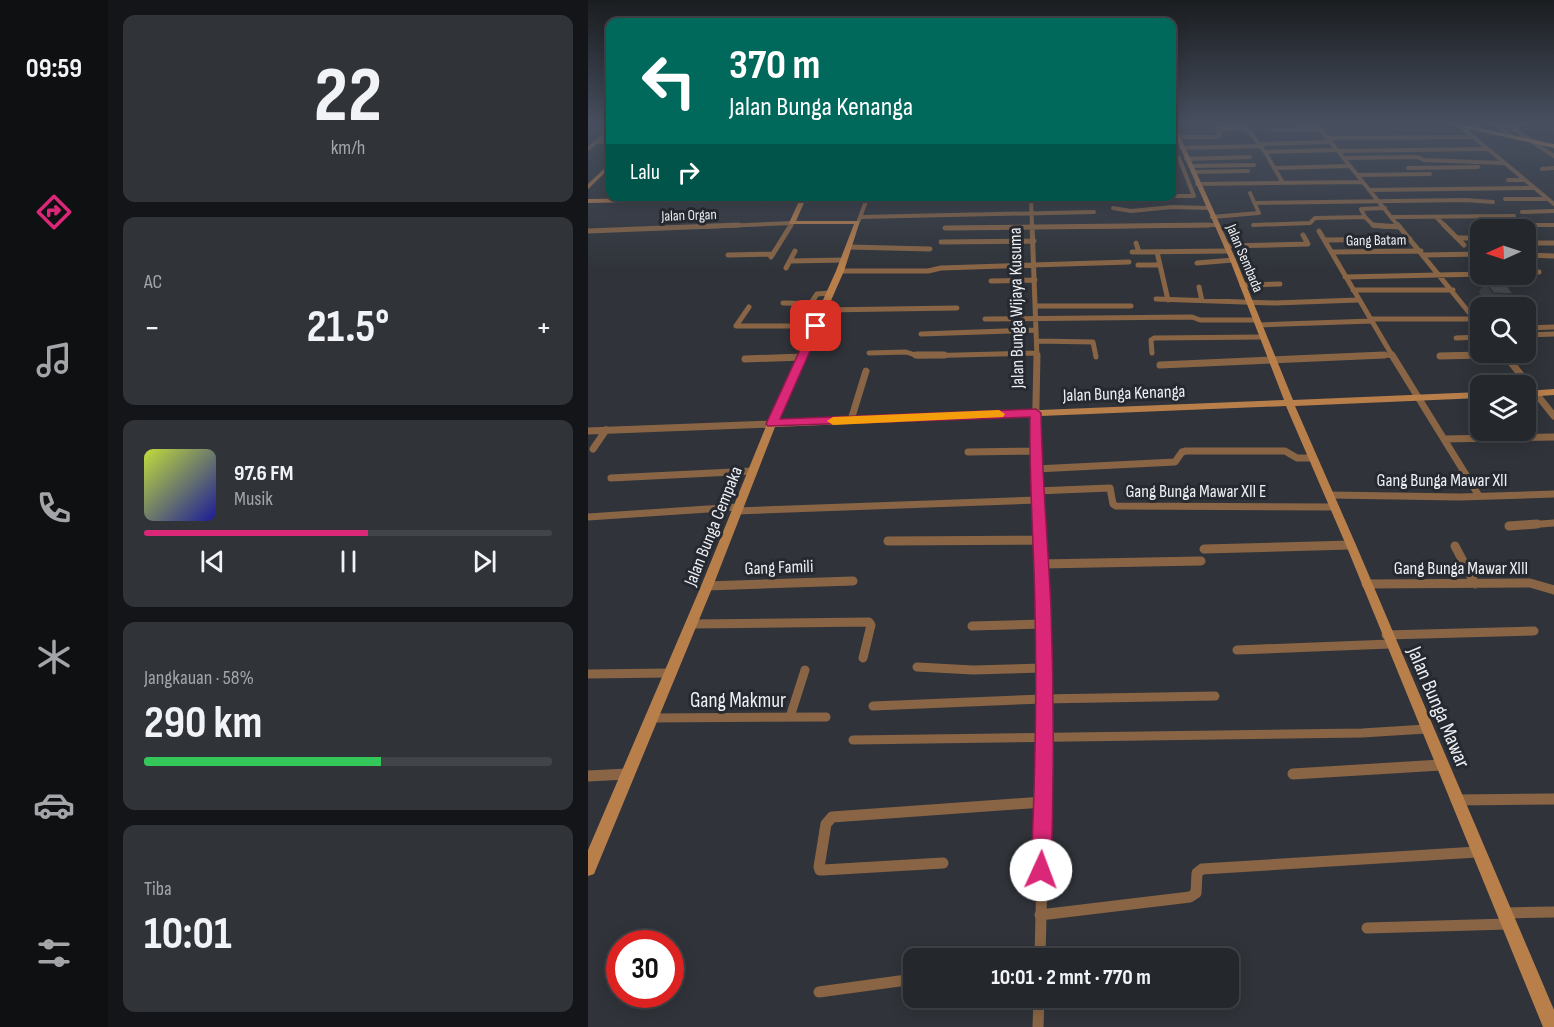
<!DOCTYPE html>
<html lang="id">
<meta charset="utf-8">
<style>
:root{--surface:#24272c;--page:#303338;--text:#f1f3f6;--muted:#a3a5a9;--line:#414448;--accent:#db2777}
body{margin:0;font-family:"Sofia Sans Condensed",sans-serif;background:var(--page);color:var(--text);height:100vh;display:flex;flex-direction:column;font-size:22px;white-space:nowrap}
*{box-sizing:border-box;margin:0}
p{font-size:20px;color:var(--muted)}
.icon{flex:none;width:33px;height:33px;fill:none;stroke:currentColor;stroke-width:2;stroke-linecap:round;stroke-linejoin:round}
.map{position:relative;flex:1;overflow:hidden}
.panel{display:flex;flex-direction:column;gap:15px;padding:15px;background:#141518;width:480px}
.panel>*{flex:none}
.hud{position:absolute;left:18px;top:18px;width:570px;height:183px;border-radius:12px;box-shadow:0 3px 15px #0003,0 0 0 2px var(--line);background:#00695c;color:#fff;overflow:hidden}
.needle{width:39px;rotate:267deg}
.buttons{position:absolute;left:882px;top:219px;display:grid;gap:12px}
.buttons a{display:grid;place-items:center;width:66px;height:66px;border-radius:12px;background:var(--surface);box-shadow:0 3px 15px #0003,0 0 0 2px var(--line);font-size:30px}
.speed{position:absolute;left:18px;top:930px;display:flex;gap:12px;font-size:30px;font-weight:700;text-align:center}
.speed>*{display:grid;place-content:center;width:78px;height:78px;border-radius:50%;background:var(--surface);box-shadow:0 3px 15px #0003,0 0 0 2px var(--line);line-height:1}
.speed .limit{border:9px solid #d22;background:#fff;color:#111}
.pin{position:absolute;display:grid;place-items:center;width:51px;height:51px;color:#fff;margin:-26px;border-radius:12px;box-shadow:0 3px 9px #0006}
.me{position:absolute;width:66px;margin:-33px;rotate:2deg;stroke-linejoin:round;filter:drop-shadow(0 0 4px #0008)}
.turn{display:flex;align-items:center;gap:21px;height:126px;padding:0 24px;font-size:27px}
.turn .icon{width:78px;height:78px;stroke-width:2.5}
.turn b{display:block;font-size:42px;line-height:51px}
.then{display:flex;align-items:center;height:57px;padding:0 24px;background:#0003;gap:12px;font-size:22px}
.big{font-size:45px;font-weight:700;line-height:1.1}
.panel .tile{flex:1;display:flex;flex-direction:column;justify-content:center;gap:9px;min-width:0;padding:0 21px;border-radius:12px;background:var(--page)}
.panel .dial{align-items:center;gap:0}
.dial b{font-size:78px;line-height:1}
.song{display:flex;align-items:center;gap:18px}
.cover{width:72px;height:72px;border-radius:9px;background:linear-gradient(135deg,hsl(70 70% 55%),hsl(240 70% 35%))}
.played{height:6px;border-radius:3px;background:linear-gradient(90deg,var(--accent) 55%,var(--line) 55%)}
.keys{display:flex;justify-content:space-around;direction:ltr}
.heat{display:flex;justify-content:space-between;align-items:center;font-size:33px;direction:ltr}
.charge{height:9px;border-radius:4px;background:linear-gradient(90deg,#34c759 58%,var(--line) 0)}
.trip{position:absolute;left:315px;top:948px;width:336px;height:60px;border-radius:12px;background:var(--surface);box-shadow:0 3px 15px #0003,0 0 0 2px var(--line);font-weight:700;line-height:60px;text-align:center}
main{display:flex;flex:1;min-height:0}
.tabs{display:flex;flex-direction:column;width:108px;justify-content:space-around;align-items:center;background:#0e1012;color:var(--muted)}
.tabs .icon{width:42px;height:42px}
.tabs .selected{color:var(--accent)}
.tabs b{font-size:27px;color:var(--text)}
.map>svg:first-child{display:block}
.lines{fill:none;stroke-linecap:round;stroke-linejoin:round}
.street-far4{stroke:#896545;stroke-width:4}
.street-far3{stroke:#896545;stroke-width:5}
.street-far2{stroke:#896545;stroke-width:7}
.street-far1{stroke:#896545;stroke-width:9}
.street{stroke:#896545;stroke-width:11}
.secondary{fill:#b97f4b;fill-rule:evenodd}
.primary{fill:#dd934d;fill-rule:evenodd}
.wall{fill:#3e4147}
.building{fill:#484c52;stroke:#323539;stroke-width:1.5}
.route{fill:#db2777;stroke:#8e194d;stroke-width:1.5}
.slow{fill:#f59e0b}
.labels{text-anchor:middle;stroke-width:6;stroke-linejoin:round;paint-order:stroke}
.far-street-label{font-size:15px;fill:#eceff3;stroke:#262a30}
.street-label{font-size:18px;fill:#eceff3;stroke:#262a30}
.near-street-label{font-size:21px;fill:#eceff3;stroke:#262a30}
</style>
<main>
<nav class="tabs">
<b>09:59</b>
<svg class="icon selected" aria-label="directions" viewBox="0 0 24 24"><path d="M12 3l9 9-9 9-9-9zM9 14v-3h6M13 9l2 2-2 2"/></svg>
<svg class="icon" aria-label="music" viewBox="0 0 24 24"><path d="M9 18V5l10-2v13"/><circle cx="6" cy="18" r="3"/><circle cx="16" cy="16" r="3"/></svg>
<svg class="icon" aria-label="phone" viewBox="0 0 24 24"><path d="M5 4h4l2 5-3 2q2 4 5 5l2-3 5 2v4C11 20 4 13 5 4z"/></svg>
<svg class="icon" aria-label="climate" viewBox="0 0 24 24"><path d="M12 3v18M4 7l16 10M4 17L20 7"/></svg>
<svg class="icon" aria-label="car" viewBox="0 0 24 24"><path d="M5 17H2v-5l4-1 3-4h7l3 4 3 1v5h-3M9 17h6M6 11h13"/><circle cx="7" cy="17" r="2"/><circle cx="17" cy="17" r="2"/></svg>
<svg class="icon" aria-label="filters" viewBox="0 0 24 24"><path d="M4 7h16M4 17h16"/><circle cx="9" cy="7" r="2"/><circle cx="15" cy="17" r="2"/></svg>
</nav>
<section class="panel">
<div class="tile dial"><b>22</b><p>km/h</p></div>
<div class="tile"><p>AC</p>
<div class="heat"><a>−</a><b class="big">21.5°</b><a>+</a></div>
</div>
<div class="tile">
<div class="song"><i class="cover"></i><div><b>97.6 FM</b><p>Musik</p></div></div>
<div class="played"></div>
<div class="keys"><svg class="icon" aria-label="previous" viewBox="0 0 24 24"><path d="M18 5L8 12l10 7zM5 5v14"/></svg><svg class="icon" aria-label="pause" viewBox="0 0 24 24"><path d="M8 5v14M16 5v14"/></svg><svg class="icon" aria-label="next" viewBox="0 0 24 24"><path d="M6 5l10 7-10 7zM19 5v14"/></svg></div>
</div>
<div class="tile"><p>Jangkauan · 58%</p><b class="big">290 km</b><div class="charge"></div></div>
<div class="tile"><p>Tiba</p><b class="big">10:01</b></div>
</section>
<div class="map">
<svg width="966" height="1027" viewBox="0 0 966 1027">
<rect width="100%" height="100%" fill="#30343a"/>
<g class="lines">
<path class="street-far4" d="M656 125 677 152 695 183
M729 125 811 227
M871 125 966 204
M908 125 922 135
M920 125 941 139
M685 130 732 129
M589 137H630L632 136 629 129 658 128
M739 138 884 137
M943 141 966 156
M8 142H22
M671 144 743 142
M593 148 672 146
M0 149 22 130
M750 151 899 149
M677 152 749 150
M756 158 829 157 836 160 915 163
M598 159 662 157
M602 166 666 165
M686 168 762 166
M820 168 890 167
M954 169 966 168
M605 172 660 171
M769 175 842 174
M920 180H936
M609 184 774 182
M781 190 946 188
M291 196V200L296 201 392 196
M489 196H606L591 158 584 154
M443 197 444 227
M917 199H959
M667 203 877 200 905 202
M525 208 543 211 584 207 620 208
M934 212 966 211
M272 217 506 212
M624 217 671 213 662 193
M777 217 786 226 801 227
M805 217 926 216
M849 218 858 227
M271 220 280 196
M665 225 722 223 727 218 777 217 773 209 797 208
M924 225H966
M113 227 204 223
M202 227 204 223
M485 227 628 225"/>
<path class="street-far3" d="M444 225 449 357
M785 225 812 227
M810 225 892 326
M856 225 876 245
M357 228 621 225
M0 231 151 225
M731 231 805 357
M869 238H892
M737 240 822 239
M353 242 446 241
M548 243 551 252
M950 243H966
M638 246 720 244 715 235
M261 247 342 249
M544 252 640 251
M569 252 580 300
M745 252 833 251
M140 255 185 254
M836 255 892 254
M938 255 966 256
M183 257 203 225
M202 261 256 260
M609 263 645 260
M550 265H571
M198 268 207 251
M252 271H340L353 268 541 262
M938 273 951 272
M757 277 897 274
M403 281 447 280
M654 285 692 284
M611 287 614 301
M765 290H865
M568 299 687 303 770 300
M195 303 238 304
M223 303 229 294 242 293
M448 306H543
M161 307 148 326H228
M235 310 369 308
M397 319 604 317 612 320H669
M783 319H886
M671 325 784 321
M938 328 966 327
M333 334 448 330
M938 335 966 334
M868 338 892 337
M449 341 505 342 508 357
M914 352 918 357
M281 353 318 352 330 356 448 353
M564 353 563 340 566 338 676 337
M852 356 915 355
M761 357 804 355"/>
<path class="street-far2" d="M328 355H356
M449 355 447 451 451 526
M804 355 891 496
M917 355 966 416
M852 356 893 355
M157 359 215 357
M572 365 796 355
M263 420 278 371
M0 431 184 424
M856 439 966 437
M5 449 18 430
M380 452 447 451
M448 469 587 462 594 452 598 451H697L709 458H724
M23 478 165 471
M448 491 522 488 525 504 528 506 747 507
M742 495 872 497 966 494
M148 511 449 500
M0 517 150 507
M926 526 966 523"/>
<path class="street-far1" d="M451 524 455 608 457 744
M921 526 949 524
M300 541 452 540
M867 546 887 584
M616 549 763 545
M453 564 613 561
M778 584 942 583 966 590
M119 586 265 581
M103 624 281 622 283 625 275 658
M384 626 455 624
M798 635 946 631
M649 650 802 644
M329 667 385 670 455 668
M0 674 81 673
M285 706 455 699 627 696
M202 717 217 670
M63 718 238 717
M265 740 774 733 838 729"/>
<path class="street" d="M705 774 853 765
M0 776 39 774
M868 800 966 799
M355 863 235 870H232L231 867 238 824 244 817 455 802
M917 913 966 912
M452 915 602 897 608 893 609 873 614 869 889 852
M779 928 920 924
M452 958 457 743
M231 992 326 979
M450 1027 451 998"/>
<path class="secondary" d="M584 125H587L648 260 705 400 892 392V398L707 406 768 545 966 1010V1027H955L758 545 698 406 187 427 125 586 6 874 0 876V850L113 586 179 424 248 271 266 224H202L201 223 212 199 0 203V199L219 196 208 221H272L256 271 190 421 696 400 642 260 584 129Z
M22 163V168L0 189V184Z
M966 389V395L938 397V391Z"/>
<path class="primary" d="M864 125H876L966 144V148Z"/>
</g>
<path class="wall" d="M897 281 925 294 918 305 898 304 891 292Z"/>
<path class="building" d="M897 281 917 282 925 294 905 293Z"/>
<linearGradient id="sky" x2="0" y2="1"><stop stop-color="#1a1d20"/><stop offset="0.46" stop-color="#485060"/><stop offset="1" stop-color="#485060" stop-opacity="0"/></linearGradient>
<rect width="966" height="269" fill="url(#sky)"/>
<path class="route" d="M228 323 233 326 192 419 448 409 453 413C454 478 460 543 463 609 466 696 466 783 463 870L460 877 453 880 446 877 443 870C447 783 449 696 447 609 446 545 441 481 442 417L180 426 178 424 223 326Z"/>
<path class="slow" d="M411 410 417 414 415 417 245 425 239 421 245 417Z"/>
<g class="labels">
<g class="far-street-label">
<text transform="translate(101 215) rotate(-2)" y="5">Jalan Organ</text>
<text transform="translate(788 240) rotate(-1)" y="5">Gang Batam</text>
<text transform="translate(657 258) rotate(67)" y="5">Jalan Sembada</text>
</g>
<g class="street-label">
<text transform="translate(428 308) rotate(-91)" y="6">Jalan Bunga Wijaya Kusuma</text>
<text transform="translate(536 393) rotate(-2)" y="6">Jalan Bunga Kenanga</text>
<text x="854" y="486">Gang Bunga Mawar XII</text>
<text x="608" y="497">Gang Bunga Mawar XII E</text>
<text transform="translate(125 526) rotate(-68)" y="6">Jalan Bunga Cempaka</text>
<text transform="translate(191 567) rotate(-2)" y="6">Gang Famili</text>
<text x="873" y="574">Gang Bunga Mawar XIII</text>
</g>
<g class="near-street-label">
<text x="150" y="707">Gang Makmur</text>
<text transform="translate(851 707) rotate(67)" y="7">Jalan Bunga Mawar</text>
</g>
</g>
</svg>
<div class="buttons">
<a><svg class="needle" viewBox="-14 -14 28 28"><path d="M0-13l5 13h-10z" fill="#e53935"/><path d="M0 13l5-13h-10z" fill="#a3a5a9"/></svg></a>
<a><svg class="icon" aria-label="search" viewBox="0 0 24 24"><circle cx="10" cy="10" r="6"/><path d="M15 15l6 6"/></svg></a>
<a><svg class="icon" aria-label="layers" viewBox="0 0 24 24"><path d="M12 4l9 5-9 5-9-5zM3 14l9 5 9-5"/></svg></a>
</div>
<div class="speed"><div class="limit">30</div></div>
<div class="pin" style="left:228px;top:326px;background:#d93025"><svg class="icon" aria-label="arrive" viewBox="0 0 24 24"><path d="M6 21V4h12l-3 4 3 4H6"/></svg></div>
<svg class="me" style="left:453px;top:870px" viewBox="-20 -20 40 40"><circle r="19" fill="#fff"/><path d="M0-13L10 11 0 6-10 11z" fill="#db2777"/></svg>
<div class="trip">10:01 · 2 mnt · 770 m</div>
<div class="hud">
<div class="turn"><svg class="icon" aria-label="left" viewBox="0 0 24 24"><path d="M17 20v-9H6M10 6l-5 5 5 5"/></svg><div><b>370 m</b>Jalan Bunga Kenanga</div></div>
<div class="then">Lalu<svg class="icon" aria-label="right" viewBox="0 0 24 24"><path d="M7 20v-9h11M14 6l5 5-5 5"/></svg></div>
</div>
</div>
</main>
